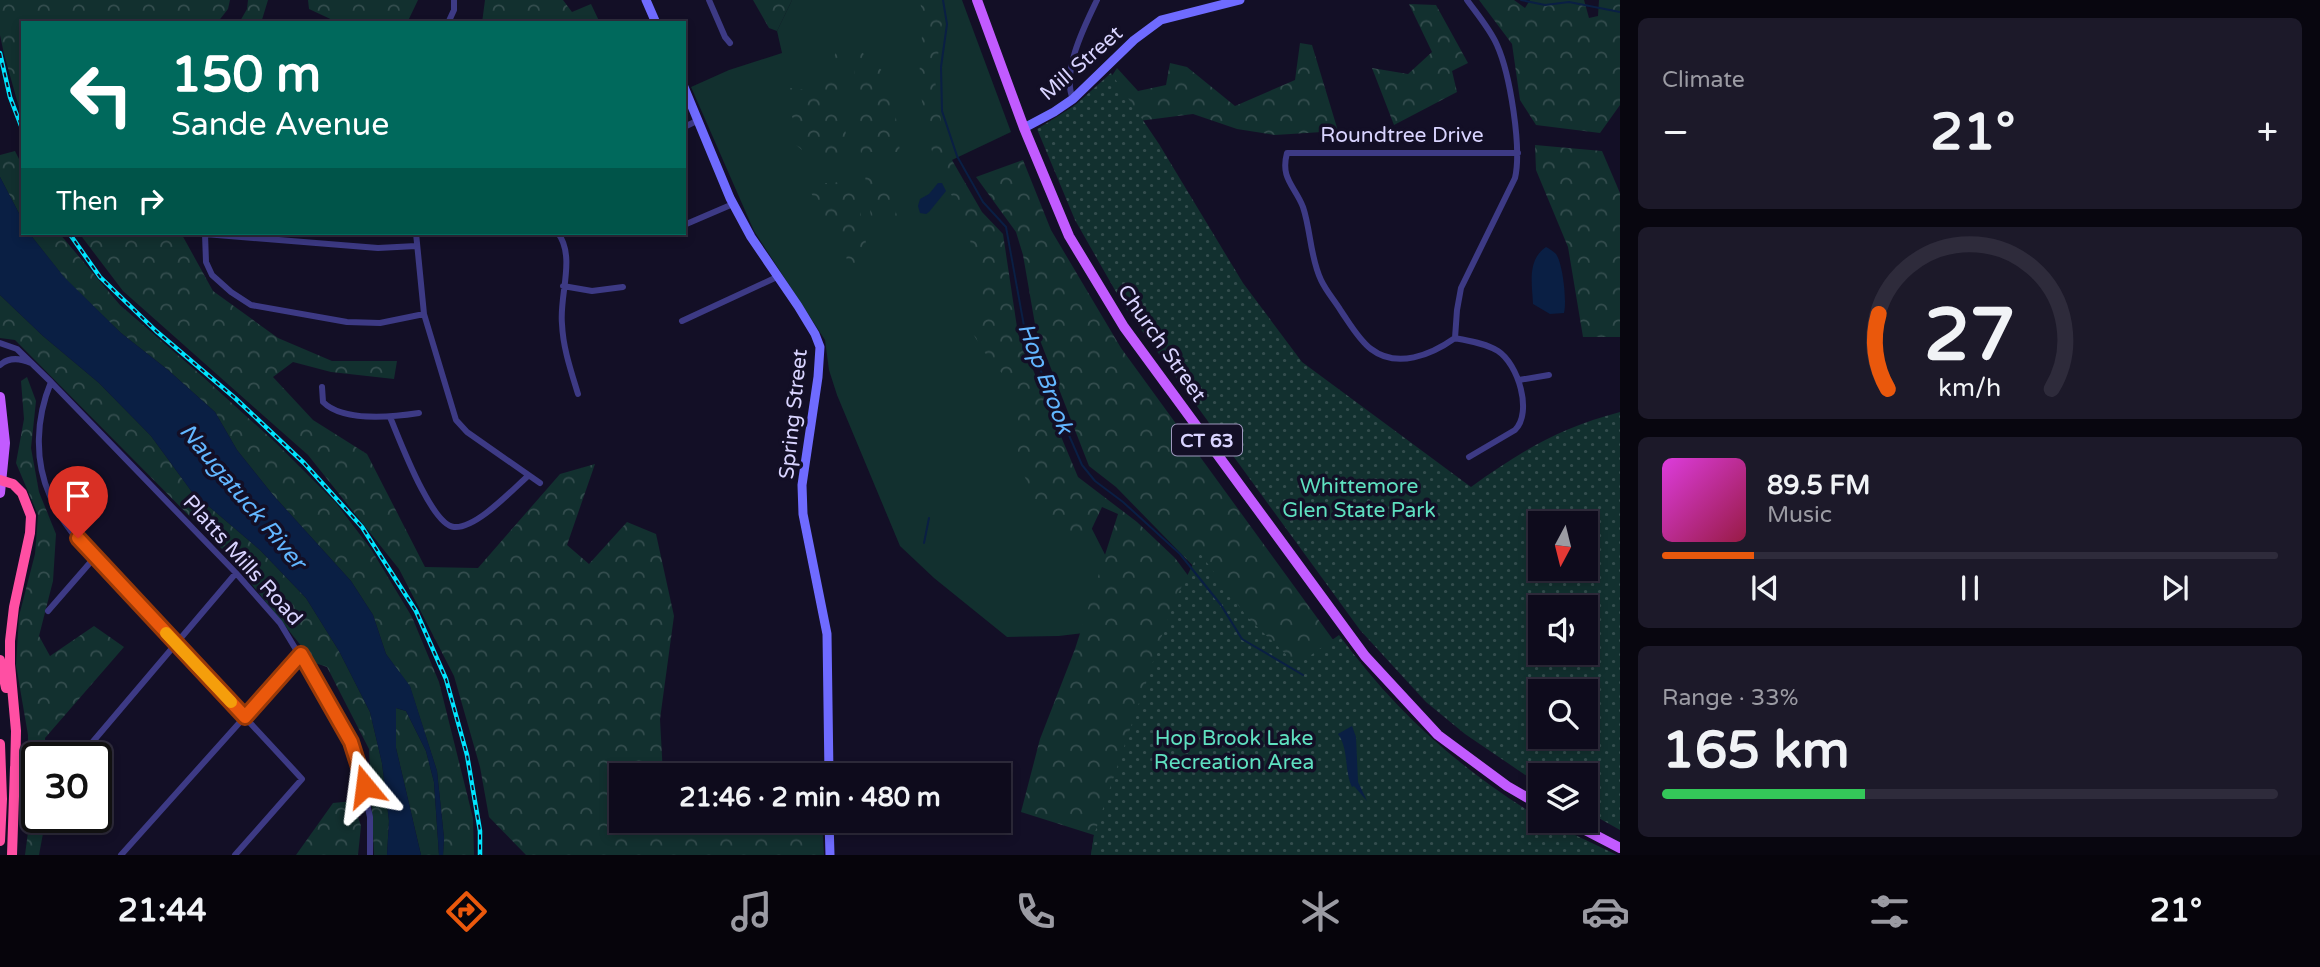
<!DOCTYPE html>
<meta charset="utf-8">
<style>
:root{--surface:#0e0b1c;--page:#1c1929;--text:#f1f3f6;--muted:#9b9ba3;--line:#2e2b3b;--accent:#ea580c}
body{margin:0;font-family:"Varela Round",sans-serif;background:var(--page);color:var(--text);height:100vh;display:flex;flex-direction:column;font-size:26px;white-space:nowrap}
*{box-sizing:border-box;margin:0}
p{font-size:23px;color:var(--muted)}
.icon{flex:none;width:38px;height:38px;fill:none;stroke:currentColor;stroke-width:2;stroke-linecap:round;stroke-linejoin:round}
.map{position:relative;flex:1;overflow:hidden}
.side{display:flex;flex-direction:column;gap:18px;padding:18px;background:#08060f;width:700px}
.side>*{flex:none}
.banner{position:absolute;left:21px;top:21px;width:665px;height:214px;border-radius:0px;box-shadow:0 4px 10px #0003,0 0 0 2px var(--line);background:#00695c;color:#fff;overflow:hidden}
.needle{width:46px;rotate:187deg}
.fabs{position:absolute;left:1528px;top:511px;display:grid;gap:14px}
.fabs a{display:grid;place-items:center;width:70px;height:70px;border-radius:0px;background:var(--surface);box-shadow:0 4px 10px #0003,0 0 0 2px var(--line);font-size:35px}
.speed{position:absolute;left:21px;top:742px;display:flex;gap:14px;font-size:35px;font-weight:700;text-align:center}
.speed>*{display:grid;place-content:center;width:91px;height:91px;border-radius:50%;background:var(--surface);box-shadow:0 4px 10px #0003,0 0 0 2px var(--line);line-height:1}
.speed .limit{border:4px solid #111;border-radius:10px;background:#fff;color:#111}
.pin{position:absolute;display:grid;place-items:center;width:60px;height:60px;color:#fff;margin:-72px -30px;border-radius:50% 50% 50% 0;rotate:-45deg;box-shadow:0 0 7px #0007}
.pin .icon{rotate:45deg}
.me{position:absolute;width:77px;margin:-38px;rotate:344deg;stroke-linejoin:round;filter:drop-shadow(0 0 5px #0008)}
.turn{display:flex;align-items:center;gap:24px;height:147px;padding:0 35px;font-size:32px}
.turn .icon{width:91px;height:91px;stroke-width:2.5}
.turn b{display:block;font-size:49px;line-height:60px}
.then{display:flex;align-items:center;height:66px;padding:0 35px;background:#0003;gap:14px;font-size:26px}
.big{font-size:52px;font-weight:700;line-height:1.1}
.side .tile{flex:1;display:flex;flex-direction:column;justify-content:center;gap:10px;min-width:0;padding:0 24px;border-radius:10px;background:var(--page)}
.side .dial{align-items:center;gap:0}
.dial svg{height:182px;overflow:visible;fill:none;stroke:var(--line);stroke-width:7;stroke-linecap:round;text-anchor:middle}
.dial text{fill:var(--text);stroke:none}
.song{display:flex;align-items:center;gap:21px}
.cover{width:84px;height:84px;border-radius:10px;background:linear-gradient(135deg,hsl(300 70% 55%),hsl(340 70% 35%))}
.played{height:7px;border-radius:4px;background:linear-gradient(90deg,var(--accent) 15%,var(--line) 15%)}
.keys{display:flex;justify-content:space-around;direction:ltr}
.heat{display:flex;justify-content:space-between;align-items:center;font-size:38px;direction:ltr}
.charge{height:10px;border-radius:5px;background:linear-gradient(90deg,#34c759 33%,var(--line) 0)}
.trip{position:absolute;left:609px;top:763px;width:402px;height:70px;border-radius:0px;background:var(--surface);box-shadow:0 4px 10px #0003,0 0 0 2px var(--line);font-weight:700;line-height:70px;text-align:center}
.tabs{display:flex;height:112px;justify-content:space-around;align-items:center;background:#06040b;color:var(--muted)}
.tabs .icon{width:49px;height:49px}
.tabs .current{color:var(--accent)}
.tabs b{font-size:32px;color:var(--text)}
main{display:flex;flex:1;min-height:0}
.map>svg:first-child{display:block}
.grass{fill:#12302f}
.forest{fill:url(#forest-crowns)}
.park{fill:url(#park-dots);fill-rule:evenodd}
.water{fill:#0a1f44}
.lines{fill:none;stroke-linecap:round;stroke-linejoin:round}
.stream{stroke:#0a1f44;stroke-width:2}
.street{stroke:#3d3a85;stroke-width:6}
.secondary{stroke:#6f6bff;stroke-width:9}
.primary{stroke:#c25bff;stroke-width:10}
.highway{stroke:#ff4fa3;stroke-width:10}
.rail-casing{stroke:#00e5ff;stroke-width:4.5}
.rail{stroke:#130f26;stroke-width:2;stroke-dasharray:5;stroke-linecap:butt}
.route-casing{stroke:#983908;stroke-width:18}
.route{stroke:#ea580c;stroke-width:12}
.slow{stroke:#f59e0b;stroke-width:12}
.labels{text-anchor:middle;stroke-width:7;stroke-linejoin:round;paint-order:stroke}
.shield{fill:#130f26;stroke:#9e99be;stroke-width:2}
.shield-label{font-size:19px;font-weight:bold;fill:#d9d4ff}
.street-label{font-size:21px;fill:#d9d4ff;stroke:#130f26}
.park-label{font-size:21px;fill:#5fe0c0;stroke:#130f26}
.water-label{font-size:23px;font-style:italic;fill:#62b6ff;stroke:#130f26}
</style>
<main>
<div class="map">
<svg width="1620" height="855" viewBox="0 0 1620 855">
<defs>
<pattern id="forest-crowns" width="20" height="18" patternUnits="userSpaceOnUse" patternTransform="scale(1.75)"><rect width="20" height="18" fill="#12302f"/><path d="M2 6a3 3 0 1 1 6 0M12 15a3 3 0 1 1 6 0" fill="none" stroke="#344d4e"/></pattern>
<pattern id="park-dots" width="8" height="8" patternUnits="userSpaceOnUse" patternTransform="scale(1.75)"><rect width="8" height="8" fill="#12302f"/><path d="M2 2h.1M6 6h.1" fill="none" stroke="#344d4e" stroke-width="1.8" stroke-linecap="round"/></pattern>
</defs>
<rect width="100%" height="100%" fill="#130f26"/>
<path class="grass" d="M792 0H962L1011 132 952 160 1090 525 1121 586 1084 633 1059 636 1007 637 934 578 900 546 837 395 829 370 825 340 754 231 691 87 729 70 782 53 777 31Z"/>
<path class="forest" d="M0 0H230L228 9 217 23H23V122L4 54 0 35Z
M248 0H268L261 23H239L247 9Z
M308 0H418L407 23H339L309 9Z
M485 0H563L572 12 591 4 600 23H482Z
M753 0H792L777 31 769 28Z
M920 0H938L942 23 935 80 945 148 982 212 1003 234 1018 334 1078 477 1137 522 1175 558 1216 613 1128 855H1091L1094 835 1021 812 1040 739 1075 649 1118 514 1102 507 1086 541 1049 530 1018 462V391L989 359 973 334 985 305 967 227 934 159 925 124 919 79 923 21Z
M1479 0H1514L1525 8 1530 0H1584L1589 18 1598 16 1599 0H1620V105L1600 133 1536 125 1520 100 1512 44Z
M1409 4 1436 5 1468 63 1452 71 1457 92 1394 125 1372 68 1408 74 1432 52Z
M842 42V109L849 154 808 155 796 145 792 137 794 121 781 91 787 87C824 98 826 67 842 42Z
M1300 43 1312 45 1338 131 1275 135 1237 129 1193 114 1100 126H1043L1106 85 1117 68 1138 91 1166 85 1170 63 1187 67 1235 106 1295 80Z
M854 45 888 76 892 84 900 152H871L861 154 856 125Z
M1535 145 1602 151 1620 193V337H1583L1568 247 1536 170Z
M15 151 23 167V221L0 177V155Z
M1023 160 1051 230 1121 348 1342 652 1306 673 1248 636 1201 574 1116 487 1089 466 1036 330 1023 255 1016 232 976 177Z
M865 176 888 180 893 183 892 198 897 216 894 223 872 224Z
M854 178 866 243 860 269 850 272 847 265 846 250 831 234 813 196 804 183H834Z
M29 233H59L120 305 202 376 276 443 336 503 371 549 412 617 439 682 473 818 474 855H443L444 838 437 771 410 687 386 654 373 615 351 581 273 495 237 450 215 412 168 370 121 333 66 280Z
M79 233H181L213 291 278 338 332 361H397L394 379 331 372 293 362 273 377 313 420 367 454 425 567 478 568 560 474 595 464 567 545 589 564 627 522 656 534 674 616 660 719 663 775H621V821H822L824 855H526L489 817 480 767 454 676 399 569 308 455 123 291Z
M0 295 43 336 99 383 151 436 192 492 260 550 306 598 339 651 370 712 382 763 389 821 387 855H374L369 749 327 667 315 663 228 555 15 340 0 338Z
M27 377 36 401 31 448 39 492 56 534 53 581 39 636 50 656 94 626 124 647 45 738 46 758H37V817H46L39 855H25L28 832V735L16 665 19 616 35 554 38 515 16 463 24 419 21 381Z
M396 708 406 711 426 751 434 782 439 855H421L396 748Z
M353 801 361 826 358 855H296L333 803Z"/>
<path class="park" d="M1111 73 1159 144 1243 283 1302 362 1471 487C1521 451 1559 428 1620 412V830L1586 811V775H1540V785L1465 734 1426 702 1360 630 1124 306 1075 220 1037 129 1073 107ZM1586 523V569H1540V523ZM1586 607V653H1540V607ZM1586 691V737H1540V691Z
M1199 552 1247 617 1297 665 1339 635C1396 712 1458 768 1540 818V821H1546L1617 855H1091L1094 835 1172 606Z"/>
<path class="water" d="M0 177 23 221V233H29L64 277 121 333 168 370 215 412 237 450 273 495 351 581 373 615 386 654 410 686 437 771 444 838 443 855H439L434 782 426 751 406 711 396 708V748L421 855H387L389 821 382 763 370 712 339 651 306 598 260 550 192 492 151 436 99 383 43 336 0 295Z
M938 183H942L946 191 929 212 926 214 920 213 918 206 920 199 929 194Z
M1546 247C1550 249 1553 251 1556 254 1563 264 1567 301 1564 313L1550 314 1533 304C1532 283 1527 260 1546 247Z
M1352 726 1356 737 1358 782 1367 801 1354 786 1352 787C1344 770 1349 749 1338 734Z"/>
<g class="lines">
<path class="stream" d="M943 0 947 24 941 67 942 111 957 156 983 202 1006 227 1026 337 1082 465 1095 481 1123 502 1180 554 1221 605 1242 639 1303 675
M1521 0 1545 5 1569 2 1620 12
M924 543 929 518"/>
<path class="street" d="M709 0 725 37 730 43
M448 23 454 10V0
M1073 99C1061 72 1085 25 1097 0
M684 127 699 120
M684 225 733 204
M416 233 424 314 456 420 467 432 540 483
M558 233C576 257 559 296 562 324 563 348 571 371 578 394
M665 234 668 233
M416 246 378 248 205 234 206 262 212 275 231 292 251 305 347 322 380 323 424 314
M563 286 592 291 623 287
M682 321 777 277
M1455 338C1431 355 1397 369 1371 349 1359 340 1350 324 1341 311 1335 301 1326 291 1321 280 1310 257 1311 231 1303 207 1295 186 1280 179 1287 153H1518
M1455 338 1457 310 1461 288 1515 178C1522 148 1510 74 1497 45 1490 29 1477 14 1467 0
M1455 338C1469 341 1485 343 1498 351 1518 364 1533 412 1515 430L1469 457
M0 343 17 349 51 382 236 573 280 623 345 731 356 754 370 817V855
M0 365C9 357 20 358 31 363
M1519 380 1549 375
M51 382C36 418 34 460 50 496 68 538 107 570 138 603 193 662 248 720 302 779L235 855
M322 387 323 402C343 422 393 417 419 413
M390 417C399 438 431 525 454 527 476 529 512 490 528 476
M48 611 95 557
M79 758 236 573
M121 855 301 654"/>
<path class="secondary" d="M646 0 656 23
M684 87 730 198 751 237 798 306 815 334 820 347 818 377 802 485 803 514 827 634 829 775
M1024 128 1054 112 1073 99 1134 40 1161 20 1240 0
M829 821 830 855"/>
<path class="primary" d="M977 0 1024 128 1069 236 1124 327 1365 656 1438 735 1507 786 1540 805
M0 397 5 443 0 493
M1568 821 1620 848"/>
<path class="highway" d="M0 480 13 484 22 493 31 516 30 533 14 607 10 641V664L16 731 15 774
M0 660 6 688
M0 744 2 799 0 841
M12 855 15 767"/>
<g class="rail-casing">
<path id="rail" d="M0 53 10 97 23 131
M69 233 100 277 156 331 235 398 304 463 362 527 416 611 446 679 467 755 480 831V855"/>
</g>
<use href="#rail" class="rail"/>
</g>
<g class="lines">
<g class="route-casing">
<path id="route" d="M78 538 245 717 301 654 351 742 365 786"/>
</g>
<use href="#route" class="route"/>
<path class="slow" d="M166 633 231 702"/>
</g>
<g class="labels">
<rect class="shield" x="1172" y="424.5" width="70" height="31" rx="5"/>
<g class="shield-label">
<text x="1207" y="447">CT 63</text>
</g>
<g class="street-label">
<text transform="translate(1081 63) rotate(-41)" y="7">Mill Street</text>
<text x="1402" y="142">Roundtree Drive</text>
<text transform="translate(1162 343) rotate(55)" y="7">Church Street</text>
<text transform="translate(793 414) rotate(-84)" y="7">Spring Street</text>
<text transform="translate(243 560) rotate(48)" y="7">Platts Mills Road</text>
</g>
<g class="park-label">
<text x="1359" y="493">Whittemore<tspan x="1359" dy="24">Glen State Park</tspan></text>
<text x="1234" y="745">Hop Brook Lake<tspan x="1234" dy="24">Recreation Area</tspan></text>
</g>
<g class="water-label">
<text transform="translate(1046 378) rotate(69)" y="8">Hop Brook</text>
<text transform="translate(243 496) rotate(50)" y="8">Naugatuck River</text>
</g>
</g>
</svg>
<div class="fabs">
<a><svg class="needle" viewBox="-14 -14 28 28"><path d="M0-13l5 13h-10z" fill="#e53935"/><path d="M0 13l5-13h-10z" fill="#9b9ba3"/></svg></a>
<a><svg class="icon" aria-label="sound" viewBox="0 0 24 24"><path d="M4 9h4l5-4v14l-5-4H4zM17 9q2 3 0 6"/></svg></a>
<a><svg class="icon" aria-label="search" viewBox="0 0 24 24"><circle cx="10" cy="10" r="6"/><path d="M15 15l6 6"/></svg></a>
<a><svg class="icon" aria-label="layers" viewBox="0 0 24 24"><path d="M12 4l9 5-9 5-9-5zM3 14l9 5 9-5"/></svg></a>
</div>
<div class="speed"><div class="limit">30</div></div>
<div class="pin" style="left:78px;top:538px;background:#d93025"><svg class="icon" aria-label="arrive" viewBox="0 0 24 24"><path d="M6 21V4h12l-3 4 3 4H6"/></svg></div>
<svg class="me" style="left:365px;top:786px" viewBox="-20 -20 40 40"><path d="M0-17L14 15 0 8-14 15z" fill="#ea580c" stroke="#fff" stroke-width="4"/></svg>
<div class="trip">21:46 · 2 min · 480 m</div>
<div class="banner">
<div class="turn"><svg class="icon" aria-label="left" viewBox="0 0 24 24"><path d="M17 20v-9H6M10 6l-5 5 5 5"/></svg><div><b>150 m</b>Sande Avenue</div></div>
<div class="then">Then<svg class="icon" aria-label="right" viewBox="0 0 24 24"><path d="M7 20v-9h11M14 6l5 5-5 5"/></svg></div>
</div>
</div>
<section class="side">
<div class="tile"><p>Climate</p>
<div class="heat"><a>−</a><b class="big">21°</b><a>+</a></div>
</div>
<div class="tile dial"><svg viewBox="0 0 100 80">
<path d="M14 69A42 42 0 1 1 86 69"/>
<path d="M14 69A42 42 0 0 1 10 36" stroke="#ea580c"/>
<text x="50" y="56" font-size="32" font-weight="700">27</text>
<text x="50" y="72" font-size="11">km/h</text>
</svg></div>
<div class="tile">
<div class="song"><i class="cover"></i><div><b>89.5 FM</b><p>Music</p></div></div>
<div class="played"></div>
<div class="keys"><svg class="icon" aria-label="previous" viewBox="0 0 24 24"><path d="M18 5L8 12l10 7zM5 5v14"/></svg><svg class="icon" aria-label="pause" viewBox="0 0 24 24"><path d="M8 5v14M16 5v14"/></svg><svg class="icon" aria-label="next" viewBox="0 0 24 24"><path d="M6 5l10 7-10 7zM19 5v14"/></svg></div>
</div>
<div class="tile"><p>Range · 33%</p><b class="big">165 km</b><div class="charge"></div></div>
</section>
</main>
<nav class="tabs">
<b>21:44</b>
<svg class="icon current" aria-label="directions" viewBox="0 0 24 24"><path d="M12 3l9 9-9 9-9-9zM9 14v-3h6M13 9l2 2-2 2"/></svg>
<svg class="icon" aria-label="music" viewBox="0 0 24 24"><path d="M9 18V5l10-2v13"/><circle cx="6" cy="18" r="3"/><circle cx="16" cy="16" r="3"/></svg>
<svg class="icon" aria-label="phone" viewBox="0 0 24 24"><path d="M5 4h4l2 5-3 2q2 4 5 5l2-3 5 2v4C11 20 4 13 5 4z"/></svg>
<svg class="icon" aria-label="climate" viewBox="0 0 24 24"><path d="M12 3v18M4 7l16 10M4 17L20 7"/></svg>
<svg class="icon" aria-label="car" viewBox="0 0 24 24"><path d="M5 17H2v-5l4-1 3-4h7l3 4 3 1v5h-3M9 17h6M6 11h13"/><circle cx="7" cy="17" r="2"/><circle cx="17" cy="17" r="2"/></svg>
<svg class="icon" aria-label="filters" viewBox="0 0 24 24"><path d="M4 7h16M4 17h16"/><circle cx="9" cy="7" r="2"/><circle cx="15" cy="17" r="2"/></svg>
<b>21°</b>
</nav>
